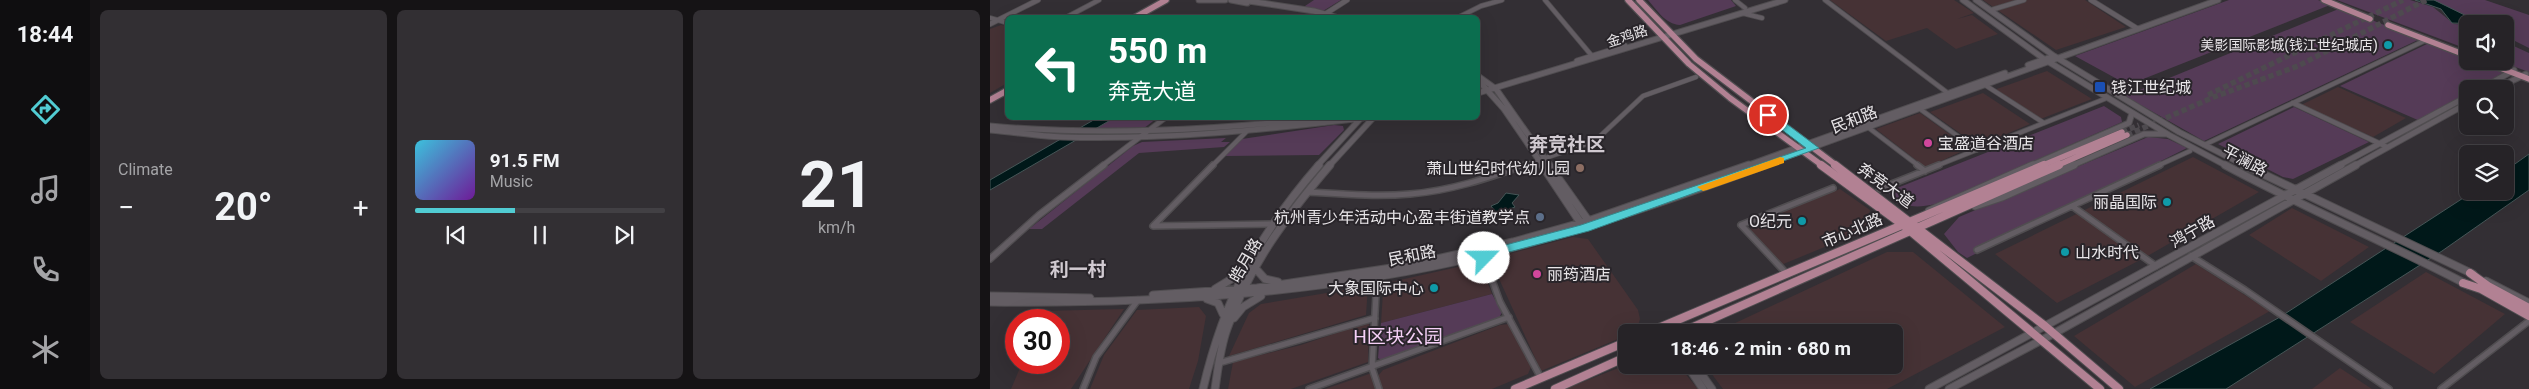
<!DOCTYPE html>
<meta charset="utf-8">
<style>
:root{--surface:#262327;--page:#322f33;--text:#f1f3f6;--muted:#a4a4a7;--line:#424044;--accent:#51ccd3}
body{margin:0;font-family:Roboto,"Noto Sans SC",sans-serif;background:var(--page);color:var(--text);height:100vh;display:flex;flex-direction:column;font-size:19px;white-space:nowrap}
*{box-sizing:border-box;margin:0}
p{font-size:16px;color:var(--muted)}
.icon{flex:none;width:28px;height:28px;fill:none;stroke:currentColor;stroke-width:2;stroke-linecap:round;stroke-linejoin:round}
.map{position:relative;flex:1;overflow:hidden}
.side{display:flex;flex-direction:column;gap:10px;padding:10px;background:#151315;width:900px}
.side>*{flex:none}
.hud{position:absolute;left:15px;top:15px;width:475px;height:105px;border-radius:8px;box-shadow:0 5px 20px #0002,0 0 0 1px var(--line);background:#0b6e4f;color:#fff;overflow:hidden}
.tools{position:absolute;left:1469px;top:15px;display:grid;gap:10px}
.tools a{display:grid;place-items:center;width:55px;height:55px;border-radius:8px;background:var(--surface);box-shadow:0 5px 20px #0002,0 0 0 1px var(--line);font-size:25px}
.speed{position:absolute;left:15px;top:309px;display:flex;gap:10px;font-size:25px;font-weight:700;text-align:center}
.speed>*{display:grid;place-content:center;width:65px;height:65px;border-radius:50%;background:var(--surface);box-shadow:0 5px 20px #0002,0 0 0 1px var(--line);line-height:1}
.speed .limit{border:8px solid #d22;background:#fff;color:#111}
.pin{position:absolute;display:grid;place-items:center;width:42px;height:42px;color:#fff;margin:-21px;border:2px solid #fff;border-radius:50%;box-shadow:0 1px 5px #0007}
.me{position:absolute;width:55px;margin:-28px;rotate:67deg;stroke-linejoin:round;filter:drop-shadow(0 0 4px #0008)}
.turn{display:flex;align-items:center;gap:18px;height:105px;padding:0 20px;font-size:22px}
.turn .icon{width:65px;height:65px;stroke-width:2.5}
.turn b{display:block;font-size:35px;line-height:42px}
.big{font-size:38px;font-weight:700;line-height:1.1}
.side .tile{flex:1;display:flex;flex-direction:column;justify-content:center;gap:8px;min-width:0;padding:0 18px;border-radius:8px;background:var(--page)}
.side .dial{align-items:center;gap:0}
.dial b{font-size:65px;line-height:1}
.song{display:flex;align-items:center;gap:15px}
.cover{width:60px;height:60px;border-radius:8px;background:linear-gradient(135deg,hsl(190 70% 55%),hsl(280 70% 35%))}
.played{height:5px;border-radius:2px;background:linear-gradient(90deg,var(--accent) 40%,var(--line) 40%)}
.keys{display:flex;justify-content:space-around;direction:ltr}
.heat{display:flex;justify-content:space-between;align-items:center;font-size:28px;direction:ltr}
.side .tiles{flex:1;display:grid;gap:10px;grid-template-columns:repeat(3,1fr)}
.trip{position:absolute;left:628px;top:324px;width:285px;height:50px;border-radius:8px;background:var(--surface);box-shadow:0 5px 20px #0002,0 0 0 1px var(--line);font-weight:700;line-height:50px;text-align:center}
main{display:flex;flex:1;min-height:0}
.tabs{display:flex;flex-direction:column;width:90px;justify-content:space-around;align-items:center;background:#0f0e10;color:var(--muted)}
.tabs .icon{width:35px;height:35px}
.tabs .on{color:var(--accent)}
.tabs b{font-size:22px;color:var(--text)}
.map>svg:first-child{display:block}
.commercial{fill:#463235}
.green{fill:#553b57}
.water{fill:#001819;stroke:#465657}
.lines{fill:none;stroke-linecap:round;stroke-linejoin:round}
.primary-tunnel{stroke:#4e4a4f;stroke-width:5.5;stroke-dasharray:5.5 3;stroke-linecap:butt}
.minor-far1-casing{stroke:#504d50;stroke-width:5.5}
.minor-casing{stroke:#504d50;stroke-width:8}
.tertiary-far1-casing{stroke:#504d50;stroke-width:6}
.tertiary-casing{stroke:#504d50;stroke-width:8}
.secondary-far1-casing{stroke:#504d50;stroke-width:7}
.secondary-casing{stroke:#504d50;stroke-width:9}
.primary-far1-casing{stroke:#504d50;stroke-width:8}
.primary-casing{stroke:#504d50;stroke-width:10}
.minor-far1{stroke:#635d63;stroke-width:4}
.minor{stroke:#635d63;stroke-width:5}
.tertiary-far1{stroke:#635d63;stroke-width:4.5}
.tertiary{stroke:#635d63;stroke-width:5.5}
.secondary-far1{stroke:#635d63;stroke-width:5}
.secondary{stroke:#635d63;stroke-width:7}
.primary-far1{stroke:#b28193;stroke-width:5.5}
.primary{stroke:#b28193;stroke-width:8}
.route{fill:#51ccd3;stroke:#358589}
.slow{fill:#f59e0b}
.culture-dot{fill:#0f9aa8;stroke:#29252a;stroke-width:2}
.transit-dot{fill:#1a4fb4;stroke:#29252a;stroke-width:2}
.hotel-dot{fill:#d1479c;stroke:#29252a;stroke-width:2}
.education-dot{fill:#8d6e63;stroke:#29252a;stroke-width:2}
.service-dot{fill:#5c6f8a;stroke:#29252a;stroke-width:2}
.labels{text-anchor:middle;stroke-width:4;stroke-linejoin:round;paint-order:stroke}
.far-street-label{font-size:14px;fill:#e8e5e8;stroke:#29252a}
.far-poi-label{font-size:14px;fill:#e8e5e8;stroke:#29252a;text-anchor:end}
.poi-label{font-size:16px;fill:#e8e5e8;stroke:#29252a;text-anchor:end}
.street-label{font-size:16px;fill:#e8e5e8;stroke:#29252a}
.quarter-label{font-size:19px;font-weight:bold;fill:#d1cad1;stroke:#29252a}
.near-park-label{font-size:19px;fill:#f5d0f7;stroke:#29252a}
</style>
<main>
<nav class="tabs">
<b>18:44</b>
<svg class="icon on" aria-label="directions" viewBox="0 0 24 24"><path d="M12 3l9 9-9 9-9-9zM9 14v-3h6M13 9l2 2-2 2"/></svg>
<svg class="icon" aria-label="music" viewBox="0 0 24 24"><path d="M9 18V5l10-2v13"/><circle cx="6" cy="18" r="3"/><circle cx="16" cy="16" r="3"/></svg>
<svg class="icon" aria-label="phone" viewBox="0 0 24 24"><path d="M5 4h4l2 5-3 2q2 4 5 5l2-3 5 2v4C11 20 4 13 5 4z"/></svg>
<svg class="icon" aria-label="climate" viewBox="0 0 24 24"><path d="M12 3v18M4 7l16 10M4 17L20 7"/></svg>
</nav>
<section class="side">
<div class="tiles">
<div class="tile"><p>Climate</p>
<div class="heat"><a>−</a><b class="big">20°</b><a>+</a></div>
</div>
<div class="tile">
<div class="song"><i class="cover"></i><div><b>91.5 FM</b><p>Music</p></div></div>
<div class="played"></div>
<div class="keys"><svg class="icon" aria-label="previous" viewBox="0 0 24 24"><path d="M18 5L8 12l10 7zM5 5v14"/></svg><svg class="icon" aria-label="pause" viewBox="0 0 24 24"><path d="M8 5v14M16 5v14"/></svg><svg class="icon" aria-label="next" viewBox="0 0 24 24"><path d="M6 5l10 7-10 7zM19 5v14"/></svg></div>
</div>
<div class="tile dial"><b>21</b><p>km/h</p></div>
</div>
</section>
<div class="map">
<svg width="1539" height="389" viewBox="0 0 1539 389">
<rect width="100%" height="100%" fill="#332f34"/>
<path class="commercial" d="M840 0H964L984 13 967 19 982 15 1008 34 966 49 937 28 896 41Z
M993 0H1095L1136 27 1066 50Z
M11 25 17 26V83L0 93V29Z
M1057 71 1102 99 1048 120 1001 91Z
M1348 87 1416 118 1383 137 1311 105Z
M993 93 1040 124 988 146 940 112Z
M930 113 979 148 936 168 886 129Z
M1203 157 1269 192 1154 258 1067 303 1005 254Z
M850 189 880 210 876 230 791 265 762 233 760 225Z
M1302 208 1379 247 1331 281 1259 235Z
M583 237 598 239 648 310 650 319 647 329 636 332 633 337 551 371 500 259Z
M897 252H923L1015 327 897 389H733L715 365H904V332H726Z
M490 262 502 294 391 323 393 292 401 282Z
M1206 264 1280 311 1145 387 1084 336Z
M1436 272 1515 314 1444 374 1360 322Z
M378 286 376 315 239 356 259 313 271 304Z
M209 307 216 316 208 361 199 389H100L114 355 147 310Z
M134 309 81 389H21L32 363 69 362V320H49L53 311Z
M379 322 378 362 301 389H238L243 362 311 345Z
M519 324 541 367 538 374 502 389H391L387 377 393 370 510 325Z
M636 365H688L708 389H575Z
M1350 368 1382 389H1322Z
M382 373 386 389H335Z"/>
<path class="green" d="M324 0H351L333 11 312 8Z
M658 0H741L746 6 690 25C675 24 667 10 658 0Z
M1239 0H1328L1340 5 1138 85 1085 56Z
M1347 0H1420L1443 7 1464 24 1477 25V49Z
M1436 0H1495L1539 15V48L1515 36V24H1489Z
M1351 8 1430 39 1214 141 1135 96Z
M1515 42 1539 53V72L1509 61H1515Z
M1439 43 1477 58 1478 61H1486L1517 73 1489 89H1478L1477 95 1430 121 1350 86Z
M1114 106 1131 117 1132 122 946 204C921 209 917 207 897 192Z
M1304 107 1379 142 1303 179 1293 177 1228 144Z
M124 118H167L153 129 103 130Z
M344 125 353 126 354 130 329 155 235 156 252 139Z
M1158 137 1178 139 1197 148 977 258 968 252 954 234 969 217Z
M236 138 231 142H240L234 147 149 153 52 229H39L143 146 152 142Z
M502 294 512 312 509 318 393 361 388 358 391 323Z"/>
<path class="water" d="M1425 0H1444L1493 24 1462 23 1451 9Z
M107 118H124L0 190V180Z
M1539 154V190L1452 251 1236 389H1160L1290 317 1484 191H1515V171Z
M516 193 529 195 522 203 525 207 507 214 501 206 508 203Z"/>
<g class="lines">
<path class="primary-tunnel" d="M1218 95 1413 0
M1132 132 1149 125
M1137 135 1224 97 1308 66 1436 0"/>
<g class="minor-far1-casing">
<path id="minor-far1" d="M555 0 602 56
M745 0 755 8
M835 0 959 94
M1001 10 1034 0
M752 13 772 18
M0 18 18 23
M75 18 109 0
M467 18 491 6 512 0
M995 85 1054 123
M930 109 987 150
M879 128 929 166
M1214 145 1436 40
M222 166 257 131
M532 166 605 141 653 96 706 77
M946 166 1117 98
M1167 166 1200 151"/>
</g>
<g class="minor-casing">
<path id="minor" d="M223 165 163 226 283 224
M927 165 935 171
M889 189 949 165
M317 192C351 194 386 197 420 194 460 191 498 178 535 165
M1082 206 1166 266
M987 250 1170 165
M493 255 510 302 551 378
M1201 256 1255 290 1399 389
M797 274 751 225 843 188
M387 276 382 368 389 389
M229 363 385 318
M93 389 106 357 148 300
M319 389 519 317
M1451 389 1539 321"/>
</g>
<g class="tertiary-far1-casing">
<path id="tertiary-far1" d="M1101 0 1148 29
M329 18 357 0
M0 24 48 0
M1303 103 1397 147
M112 166 175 118"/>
</g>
<g class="tertiary-casing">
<path id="tertiary" d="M0 259 49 215 114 165"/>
</g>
<g class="secondary-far1-casing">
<path id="secondary-far1" d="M209 0H235
M241 0 257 3
M252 0 324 11 349 18
M973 0 1054 59 1179 135 1237 166
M986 0 1064 56 1189 132 1256 166
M587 61 635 46
M1038 65 1064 56
M488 76 506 89 560 166
M488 80 514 109 553 166
M1491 89 1524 70
M1505 89 1536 74
M488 93 795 0
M0 126C111 136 221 130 332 118
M0 130C24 132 48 136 72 137 173 140 273 130 373 118
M327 166 371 118
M339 166 383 118
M756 166 1015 73
M771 166 1228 0
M1040 166 1139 123 1142 113
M1081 166 1154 134H1175
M1348 166 1478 96
M1364 166 1478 103"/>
</g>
<g class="secondary-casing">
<path id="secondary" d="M552 165 592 225
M559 165 600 223
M1235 165C1315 208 1398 243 1478 285
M1254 165 1483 274
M985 206 1012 197 1084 165
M939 211 1043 165
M266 269 275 279 288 282
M1496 281 1539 303
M225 289 248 275
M163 295 267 288 415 266 523 242 598 221 759 165
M0 296 100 298
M217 299 228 303 233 314
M0 302C166 304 333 294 494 255 590 231 682 199 775 165
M244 318 253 307 271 296
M676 325 681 332
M697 365 713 389
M705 365 722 389
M213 389C234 299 268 235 329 165
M225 389C228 369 230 348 237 329 258 267 298 214 340 165
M939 389 1351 165
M959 389 1063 334 1366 165"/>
</g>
<g class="primary-far1-casing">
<path id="primary-far1" d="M638 0 699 64 740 98 833 166
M649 0 706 59 847 166
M1334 0 1380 19
M144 18 176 0
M1398 25 1478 56
M1492 61 1539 79
M0 100 18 90
M1051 166 1132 132
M1066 166 1137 135"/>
</g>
<g class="primary-casing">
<path id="primary" d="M831 165 913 225 1110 389
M845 165 1055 326 1129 389
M1480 273 1498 286 1539 308
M1473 283 1491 289 1539 316
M659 332 1054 165
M692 332 1069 165
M525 389 636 342
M565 389 636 357"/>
</g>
<use href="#minor-far1" class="minor-far1"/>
<use href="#minor" class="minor"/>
<use href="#tertiary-far1" class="tertiary-far1"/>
<use href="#tertiary" class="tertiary"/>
<use href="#secondary-far1" class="secondary-far1"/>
<use href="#secondary" class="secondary"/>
<use href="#primary-far1" class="primary-far1"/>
<use href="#primary" class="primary"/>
</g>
<path class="route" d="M775 113H782L829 148 599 231 500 257 498 261 494 262 488 258 489 252 591 225 816 148 775 117Z"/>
<path class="slow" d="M790 157 794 158V163L717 190 713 191 707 187Z"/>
<g class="culture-dot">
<circle cx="1398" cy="45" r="5"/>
<circle cx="1177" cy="202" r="5"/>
<circle cx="812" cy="221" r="5"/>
<circle cx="1075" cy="252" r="5"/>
<circle cx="444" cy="288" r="5"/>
</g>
<rect class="transit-dot" x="1104" y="81" width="12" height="12" rx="2.5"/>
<g class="hotel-dot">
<circle cx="938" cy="143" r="5"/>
<circle cx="547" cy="274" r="5"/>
</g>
<circle class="education-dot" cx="590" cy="168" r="5"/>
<circle class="service-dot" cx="550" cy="217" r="5"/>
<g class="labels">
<g class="far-street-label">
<text transform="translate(637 36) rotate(-18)" y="5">金鸡路</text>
</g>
<g class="far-poi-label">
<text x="1388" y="50">美影国际影城(钱江世纪城店)</text>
</g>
<g class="poi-label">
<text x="1121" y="93" text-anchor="start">钱江世纪城</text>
<text x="948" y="149" text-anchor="start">宝盛道谷酒店</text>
<text x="580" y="174">萧山世纪时代幼儿园</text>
<text x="1167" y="208">丽晶国际</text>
<text x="540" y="223">杭州青少年活动中心盈丰街道教学点</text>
<text x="802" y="227">O纪元</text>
<text x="1085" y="258" text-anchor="start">山水时代</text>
<text x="557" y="280" text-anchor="start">丽筠酒店</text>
<text x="434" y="294">大象国际中心</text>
</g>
<g class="street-label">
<text transform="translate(864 119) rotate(-21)" y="6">民和路</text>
<text transform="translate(1255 160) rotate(28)" y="6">平澜路</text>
<text transform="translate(896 185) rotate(36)" y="6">奔竞大道</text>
<text transform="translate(862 230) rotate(-23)" y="6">市心北路</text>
<text transform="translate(1202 231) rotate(-29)" y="6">鸿宁路</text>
<text transform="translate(422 255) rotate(-11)" y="6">民和路</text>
<text transform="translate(255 260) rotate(-60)" y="6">皓月路</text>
</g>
<g class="quarter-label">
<text x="577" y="151">奔竞社区</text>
<text x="88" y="276">利一村</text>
</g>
<g class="near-park-label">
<text x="408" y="343">H区块公园</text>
</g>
</g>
</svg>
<div class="tools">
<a><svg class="icon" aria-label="sound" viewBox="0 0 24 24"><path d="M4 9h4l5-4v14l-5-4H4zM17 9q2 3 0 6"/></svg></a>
<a><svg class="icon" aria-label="search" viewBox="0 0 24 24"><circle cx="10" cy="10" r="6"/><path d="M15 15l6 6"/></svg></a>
<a><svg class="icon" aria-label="layers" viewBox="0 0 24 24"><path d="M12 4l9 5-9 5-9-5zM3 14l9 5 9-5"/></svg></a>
</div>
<div class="speed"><div class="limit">30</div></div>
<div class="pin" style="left:778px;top:115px;background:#d93025"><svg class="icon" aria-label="arrive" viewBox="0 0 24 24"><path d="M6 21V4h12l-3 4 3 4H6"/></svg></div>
<svg class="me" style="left:494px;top:258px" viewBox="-20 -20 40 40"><circle r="19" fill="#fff"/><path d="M0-13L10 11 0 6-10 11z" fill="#51ccd3"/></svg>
<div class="trip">18:46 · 2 min · 680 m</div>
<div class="hud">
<div class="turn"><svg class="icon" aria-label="left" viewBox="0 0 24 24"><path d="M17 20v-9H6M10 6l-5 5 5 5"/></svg><div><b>550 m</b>奔竞大道</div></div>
</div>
</div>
</main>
